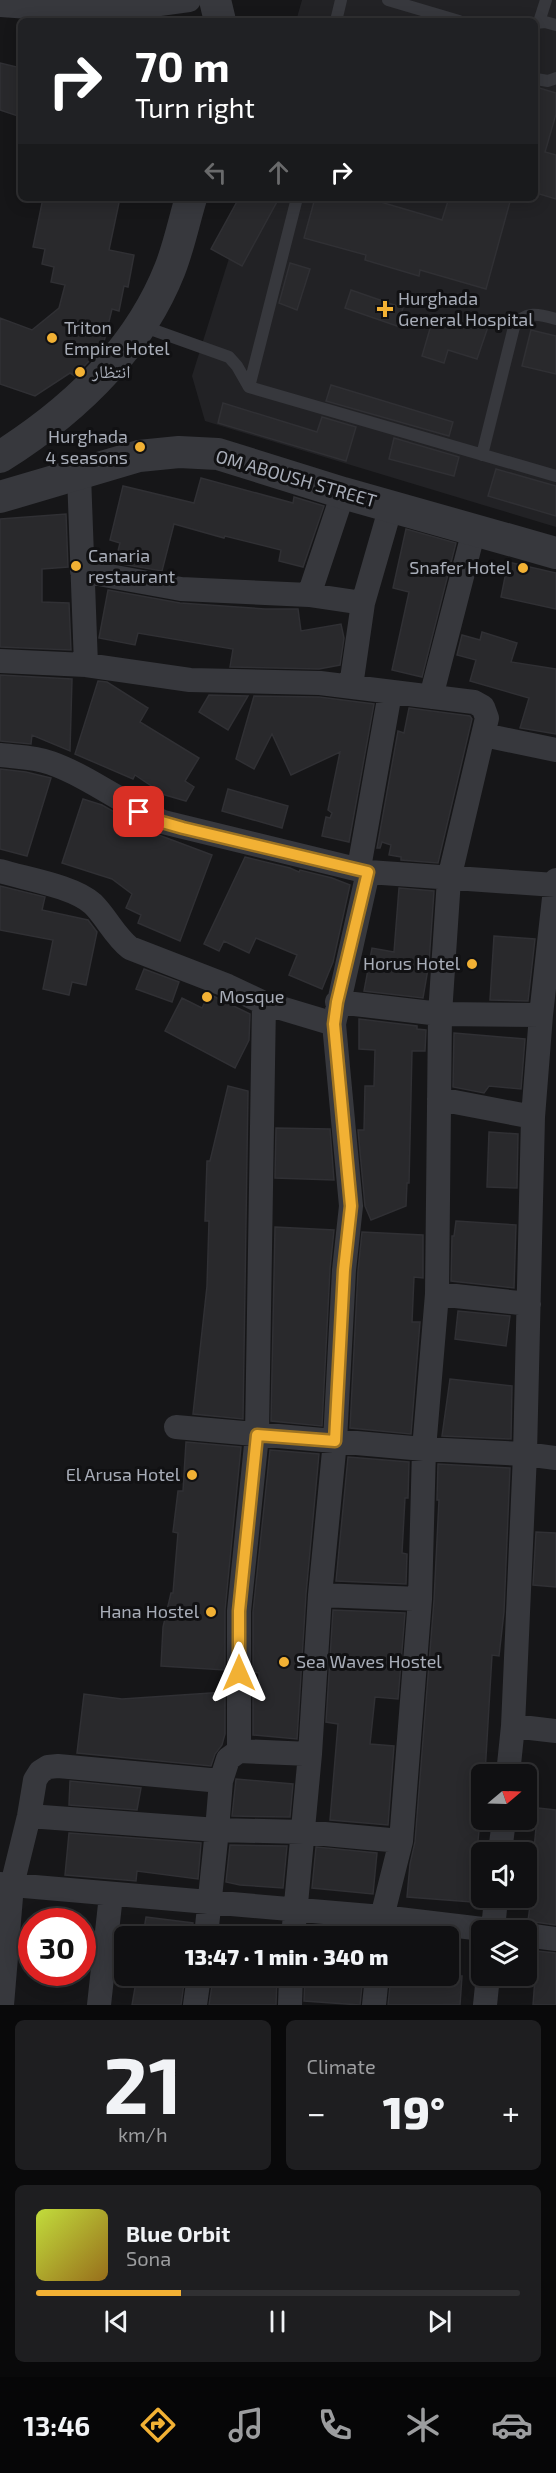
<!DOCTYPE html>
<meta charset="utf-8">
<style>
:root{--surface:#101012;--page:#1e1e20;--text:#f1f3f6;--muted:#9c9d9f;--line:#303032;--accent:#f2b134}
body{margin:0;font-family:"Exo 2","Noto Naskh Arabic",sans-serif;background:var(--page);color:var(--text);height:100vh;display:flex;flex-direction:column;font-size:22px;white-space:nowrap}
*{box-sizing:border-box;margin:0}
p{font-size:20px;color:var(--muted)}
.icon{flex:none;width:33px;height:33px;fill:none;stroke:currentColor;stroke-width:2;stroke-linecap:round;stroke-linejoin:round}
.map{position:relative;height:2005px;overflow:hidden}
.sheet{display:flex;flex-direction:column;gap:15px;padding:15px;background:#09090a;flex:1}
.sheet>*{flex:none}
.banner{position:absolute;left:18px;top:18px;width:520px;height:183px;border-radius:9px;box-shadow:0 3px 15px #0003,0 0 0 2px var(--line);background:#202124;color:#fff;overflow:hidden}
.needle{width:39px;rotate:71deg}
.fabs{position:absolute;left:471px;top:1764px;display:grid;gap:12px}
.fabs a{display:grid;place-items:center;width:66px;height:66px;border-radius:9px;background:var(--surface);box-shadow:0 3px 15px #0003,0 0 0 2px var(--line);font-size:30px}
.speed{position:absolute;left:18px;top:1908px;display:flex;gap:12px;font-size:30px;font-weight:700;text-align:center}
.speed>*{display:grid;place-content:center;width:78px;height:78px;border-radius:50%;background:var(--surface);box-shadow:0 3px 15px #0003,0 0 0 2px var(--line);line-height:1}
.speed .limit{border:9px solid #d22;background:#fff;color:#111}
.pin{position:absolute;display:grid;place-items:center;width:51px;height:51px;color:#fff;margin:-26px;border-radius:12px;box-shadow:0 3px 9px #0006}
.me{position:absolute;width:66px;margin:-33px;rotate:0deg;stroke-linejoin:round;filter:drop-shadow(0 0 4px #0008)}
.turn{display:flex;align-items:center;gap:21px;height:126px;padding:0 18px;font-size:27px}
.turn .icon{width:78px;height:78px;stroke-width:2.5}
.turn b{display:block;font-size:42px;line-height:51px}
.lanes{display:flex;align-items:center;height:57px;padding:0 18px;background:#0003;justify-content:center;gap:30px;direction:ltr}
.lanes .off{opacity:.35}
.big{font-size:45px;font-weight:800;line-height:1.1}
.sheet .card{flex:1;display:flex;flex-direction:column;justify-content:center;gap:9px;min-width:0;padding:0 21px;border-radius:9px;background:var(--page)}
.sheet .dial{align-items:center;gap:0}
.dial b{font-size:78px;line-height:1}
.song{display:flex;align-items:center;gap:18px}
.cover{width:72px;height:72px;border-radius:9px;background:linear-gradient(135deg,hsl(70 70% 55%),hsl(40 70% 35%))}
.played{height:6px;border-radius:3px;background:linear-gradient(90deg,var(--accent) 30%,var(--line) 30%)}
.keys{display:flex;justify-content:space-around;direction:ltr}
.heat{display:flex;justify-content:space-between;align-items:center;font-size:33px;direction:ltr}
.sheet .tiles{flex:1;display:grid;gap:15px;grid-template-columns:1fr 1fr}
.card:last-child{grid-column:span 2}
.trip{position:absolute;left:114px;top:1926px;width:345px;height:60px;border-radius:9px;background:var(--surface);box-shadow:0 3px 15px #0003,0 0 0 2px var(--line);font-weight:800;line-height:60px;text-align:center}
.tabs{display:flex;height:96px;justify-content:space-around;align-items:center;background:#060607;color:var(--muted)}
.tabs .icon{width:42px;height:42px}
.tabs .current{color:var(--accent)}
.tabs b{font-size:27px;color:var(--text)}
.map>svg:first-child{display:block}
.built{fill:#222225}
.building{fill:#29292c;stroke:#303034;stroke-width:1.5}
.lines{fill:none;stroke-linecap:round;stroke-linejoin:round}
.service{stroke:#37383d;stroke-width:12}
.minor{stroke:#37383d;stroke-width:24}
.tertiary{stroke:#37383d;stroke-width:32}
.route-casing{stroke:#9d7322;stroke-width:15}
.route{stroke:#f2b134;stroke-width:10}
.poi-dot{fill:#f2b134;stroke:#111113;stroke-width:2}
.labels{text-anchor:middle;stroke-width:6;stroke-linejoin:round;paint-order:stroke}
.poi-label{font-size:18px;fill:#a8adb8;stroke:#111113;text-anchor:start}
.street-label{font-size:18px;fill:#a8adb8;stroke:#111113}
</style>
<div class="map">
<svg width="556" height="2005" viewBox="0 0 556 2005">
<rect width="100%" height="100%" fill="#161618"/>
<path class="built" d="M302 0H556V527L205 421 192 376 248 198H536V21H296Z"/>
<path class="building" d="M0 63 21 68V117L0 110Z
M536 87 556 93V114L545 152 556 155V199L536 193Z
M43 198H120L109 250 134 255 128 287 124 286 119 311 112 309 103 346 75 376 70 373 35 396 0 384V318L32 330 59 308 65 285 51 282 54 267 42 264 45 249 33 247Z
M239 198H279L242 266 211 249Z
M315 198H367L442 220 449 198H511L486 289 420 270 419 276 365 260 366 255 304 238Z
M290 263 310 269 297 310 279 303Z
M351 290 403 308 397 326 345 308Z
M434 315 468 325 471 315 490 321 477 359 448 350 444 363 422 356Z
M531 330 556 336V374L522 366Z
M331 385 453 422 449 436 326 401Z
M223 403 317 432 322 417 356 427 346 461 218 423Z
M394 438 459 457 454 476 389 459Z
M496 469 556 486V516L488 496Z
M201 478 293 503 294 497 324 506 303 567 279 561 281 550 225 536 224 538 174 524 162 571 115 563 120 543 110 540 123 486 194 503Z
M66 514 68 567 42 569V602L69 603 71 650 0 647V519Z
M406 529 456 543 422 677 392 670 409 592 393 588Z
M508 562 556 573V609L501 597Z
M108 590 180 603 265 609H298L301 631 341 624 344 638 340 665 319 669 230 667 233 649 138 633 135 645 99 638Z
M482 632 517 643 511 662 556 669V734L520 728 529 698 470 681 476 660 457 655 462 635 480 640Z
M0 675 72 679 70 751 32 735 31 744 0 741Z
M98 681 107 682 148 708 140 722 199 758 185 781 194 787 186 801 165 795 135 775 133 779 75 754Z
M209 695 248 696 228 730 199 712Z
M254 696 319 697 374 704 349 842 322 836 326 817 330 818 332 813 328 810 340 752 291 775 272 734 254 769 236 759Z
M409 708 470 716 472 719 438 863 401 860V857L389 855 391 845 382 842 380 848H377L398 731 404 733Z
M0 769 26 772 51 778 27 856 0 849Z
M228 789 288 806 282 828 222 811Z
M83 799 102 805 132 822V825L212 855 180 941 138 923 141 915 126 908 132 894 112 879 62 863Z
M245 857 290 868 299 872 300 870 332 878 350 885 333 962 322 989 289 975 297 955 256 938 249 953 224 941 219 951 204 944Z
M0 886 45 897 42 910 88 920 97 932 86 985 72 982 69 995 43 989 53 940 0 930Z
M399 888 434 891 429 963 423 998 364 991 372 948 394 952Z
M494 936 535 939 528 1001 490 1000Z
M144 969 179 982 172 1002 136 989Z
M209 994 250 1014 249 1040 235 1068 165 1031 182 998 202 1008Z
M359 1019 417 1026V1029L426 1030 425 1051H412L409 1183H407L406 1206 371 1220 365 1206 358 1130H364L365 1086H374L375 1050 359 1049Z
M454 1033 525 1039 521 1089 489 1086 484 1093 453 1087Z
M228 1086 248 1091 243 1419 193 1414 207 1286 209 1221H205L207 1161H210Z
M276 1128 330 1129 334 1180 275 1178Z
M489 1132 518 1134 517 1188 487 1187Z
M456 1221 516 1225 514 1288 451 1281 452 1236H454Z
M275 1227 334 1230 330 1269 322 1426 271 1421Z
M362 1232 423 1235V1278L414 1277 412 1322H420L411 1434 350 1428 358 1271Z
M458 1311 510 1316 506 1346 455 1339Z
M450 1379 512 1386 511 1439 442 1436Z
M186 1442 241 1447 225 1610V1670L161 1666 163 1627 171 1593H173L178 1533 173 1532 178 1491H183Z
M270 1450 319 1454 306 1594 297 1739 253 1735V1690L259 1689V1673L253 1672V1612Z
M348 1457 409 1462 408 1498H405L402 1553 407 1554 406 1584 336 1581Z
M438 1464 510 1468 504 1612 499 1656 492 1655 485 1774H482V1800L472 1902 407 1897 410 1864 415 1842 434 1600 439 1500H437Z
M536 1532 556 1533V1587L533 1585Z
M333 1610 405 1613 398 1699 375 1697 370 1744 394 1746 388 1825 330 1820 338 1724 326 1722Z
M225 1692V1734L222 1745 215 1754 211 1766 77 1753 84 1694 122 1699Z
M236 1779 293 1784 290 1817 232 1816Z
M70 1781 141 1788 137 1810 69 1805Z
M538 1808 556 1810V1925L528 1921 536 1859H533Z
M69 1833 201 1843 198 1879 137 1871 136 1881 65 1875Z
M230 1845 287 1846 283 1888 240 1885 226 1882Z
M316 1847 377 1853 373 1894 312 1888Z
M146 1917 193 1923 192 1936H143Z
M537 1951 556 1953V2005H533Z
M137 1976H185L181 2005H132Z
M219 1976H277L276 2005H209L213 1979 218 1980Z
M305 1976H363L360 2005 304 2001Z
M391 1976H462L460 2005H388Z"/>
<g class="lines">
<path class="service" d="M388 0 459 21
M336 21 341 0
M539 22 546 0
M536 23 545 22 556 25
M536 79 548 81 556 78
M142 326 229 357 237 366 249 387 556 476
M249 387 297 198
M482 455 514 327C525 310 539 314 556 319"/>
<path class="minor" d="M0 5 101 12 189 0
M79 475 86 665
M82 571 181 589 309 595 363 603
M309 595 343 493
M0 661 86 665 190 680 320 683 474 702 483 707 487 718 449 879 440 1014 437 1294 424 1449 420 1599 401 1841 382 1917 380 1936
M351 686 363 603 391 506
M431 697 474 530
M484 735 556 750
M0 755C17 757 35 757 51 763 90 777 125 805 163 822L368 872 555 885
M359 868 390 693
M0 871C26 879 73 886 93 904 107 918 114 935 130 948L228 986 264 1003 334 1024
M337 1002 440 1014 541 1015
M264 1003 257 1435 239 1611V1751L228 1759 221 1781 217 1830 303 1832 401 1841
M439 1099 533 1117
M437 1294 529 1304
M176 1427 424 1449 525 1454 556 1458
M320 1595 420 1599
M513 1726 556 1731
M239 1751 310 1754 293 1936
M310 1754 320 1595 335 1441 344 1270 351 1206 334 1024 368 872
M508 1774 513 1726 525 1454 533 1117 541 1015 556 880
M29 1816 217 1830 206 1936
M500 1852 504 1820
M0 1884 382 1917 491 1930
M493 1930 496 1898
M526 1935 556 1939
M2 2005 12 1885 29 1816 35 1780 40 1772 48 1767 58 1766 221 1781
M99 2005 111 1895
M195 2005 199 1976
M290 2005 291 1976
M374 2005 377 1976
M485 2005 488 1976"/>
<path class="tertiary" d="M215 0 220 21
M0 457C73 411 138 350 170 269 179 246 184 221 191 198
M0 497 139 456 179 452 218 454 343 493 556 553"/>
</g>
<g class="lines">
<g class="route-casing">
<path id="route" d="M139 812 162 822 183 828 368 872 337 1002 334 1024 351 1206 344 1270 335 1441 257 1435 239 1611V1673"/>
</g>
<use href="#route" class="route"/>
</g>
<g class="poi-dot">
<path d="M382 300h6v6h6v6h-6v6h-6v-6h-6v-6h6z"/>
<circle cx="52" cy="338" r="6"/>
<circle cx="80" cy="372" r="6"/>
<circle cx="140" cy="447" r="6"/>
<circle cx="76" cy="566" r="6"/>
<circle cx="523" cy="568" r="6"/>
<circle cx="472" cy="964" r="6"/>
<circle cx="207" cy="997" r="6"/>
<circle cx="192" cy="1475" r="6"/>
<circle cx="211" cy="1612" r="6"/>
<circle cx="284" cy="1662" r="6"/>
</g>
<g class="labels">
<g class="poi-label">
<text x="398" y="305">Hurghada<tspan x="398" dy="21">General Hospital</tspan></text>
<text x="64" y="334">Triton<tspan x="64" dy="21">Empire Hotel</tspan></text>
<text x="92" y="378">انتظار</text>
<text x="128" y="443" text-anchor="end">Hurghada<tspan x="128" dy="21">4 seasons</tspan></text>
<text x="88" y="562">Canaria<tspan x="88" dy="21">restaurant</tspan></text>
<text x="511" y="574" text-anchor="end">Snafer Hotel</text>
<text x="460" y="970" text-anchor="end">Horus Hotel</text>
<text x="219" y="1003">Mosque</text>
<text x="180" y="1481" text-anchor="end">El Arusa Hotel</text>
<text x="199" y="1618" text-anchor="end">Hana Hostel</text>
<text x="296" y="1668">Sea Waves Hostel</text>
</g>
<g class="street-label">
<text transform="translate(296 479) rotate(16)" y="6">OM ABOUSH STREET</text>
</g>
</g>
</svg>
<div class="fabs">
<a><svg class="needle" viewBox="-14 -14 28 28"><path d="M0-13l5 13h-10z" fill="#e53935"/><path d="M0 13l5-13h-10z" fill="#9c9d9f"/></svg></a>
<a><svg class="icon" aria-label="sound" viewBox="0 0 24 24"><path d="M4 9h4l5-4v14l-5-4H4zM17 9q2 3 0 6"/></svg></a>
<a><svg class="icon" aria-label="layers" viewBox="0 0 24 24"><path d="M12 4l9 5-9 5-9-5zM3 14l9 5 9-5"/></svg></a>
</div>
<div class="speed"><div class="limit">30</div></div>
<div class="pin" style="left:139px;top:812px;background:#d93025"><svg class="icon" aria-label="arrive" viewBox="0 0 24 24"><path d="M6 21V4h12l-3 4 3 4H6"/></svg></div>
<svg class="me" style="left:239px;top:1673px" viewBox="-20 -20 40 40"><path d="M0-17L14 15 0 8-14 15z" fill="#f2b134" stroke="#fff" stroke-width="4"/></svg>
<div class="trip">13:47 · 1 min · 340 m</div>
<div class="banner">
<div class="turn"><svg class="icon" aria-label="right" viewBox="0 0 24 24"><path d="M7 20v-9h11M14 6l5 5-5 5"/></svg><div><b>70 m</b>Turn right</div></div>
<div class="lanes"><svg class="icon off" aria-label="left" viewBox="0 0 24 24"><path d="M17 20v-9H6M10 6l-5 5 5 5"/></svg><svg class="icon off" aria-label="ahead" viewBox="0 0 24 24"><path d="M12 20V5M6 11l6-6 6 6"/></svg><svg class="icon" aria-label="right" viewBox="0 0 24 24"><path d="M7 20v-9h11M14 6l5 5-5 5"/></svg></div>
</div>
</div>
<section class="sheet">
<div class="tiles">
<div class="card dial"><b>21</b><p>km/h</p></div>
<div class="card"><p>Climate</p>
<div class="heat"><a>−</a><b class="big">19°</b><a>+</a></div>
</div>
<div class="card">
<div class="song"><i class="cover"></i><div><b>Blue Orbit</b><p>Sona</p></div></div>
<div class="played"></div>
<div class="keys"><svg class="icon" aria-label="previous" viewBox="0 0 24 24"><path d="M18 5L8 12l10 7zM5 5v14"/></svg><svg class="icon" aria-label="pause" viewBox="0 0 24 24"><path d="M8 5v14M16 5v14"/></svg><svg class="icon" aria-label="next" viewBox="0 0 24 24"><path d="M6 5l10 7-10 7zM19 5v14"/></svg></div>
</div>
</div>
</section>
<nav class="tabs">
<b>13:46</b>
<svg class="icon current" aria-label="directions" viewBox="0 0 24 24"><path d="M12 3l9 9-9 9-9-9zM9 14v-3h6M13 9l2 2-2 2"/></svg>
<svg class="icon" aria-label="music" viewBox="0 0 24 24"><path d="M9 18V5l10-2v13"/><circle cx="6" cy="18" r="3"/><circle cx="16" cy="16" r="3"/></svg>
<svg class="icon" aria-label="phone" viewBox="0 0 24 24"><path d="M5 4h4l2 5-3 2q2 4 5 5l2-3 5 2v4C11 20 4 13 5 4z"/></svg>
<svg class="icon" aria-label="climate" viewBox="0 0 24 24"><path d="M12 3v18M4 7l16 10M4 17L20 7"/></svg>
<svg class="icon" aria-label="car" viewBox="0 0 24 24"><path d="M5 17H2v-5l4-1 3-4h7l3 4 3 1v5h-3M9 17h6M6 11h13"/><circle cx="7" cy="17" r="2"/><circle cx="17" cy="17" r="2"/></svg>
</nav>
